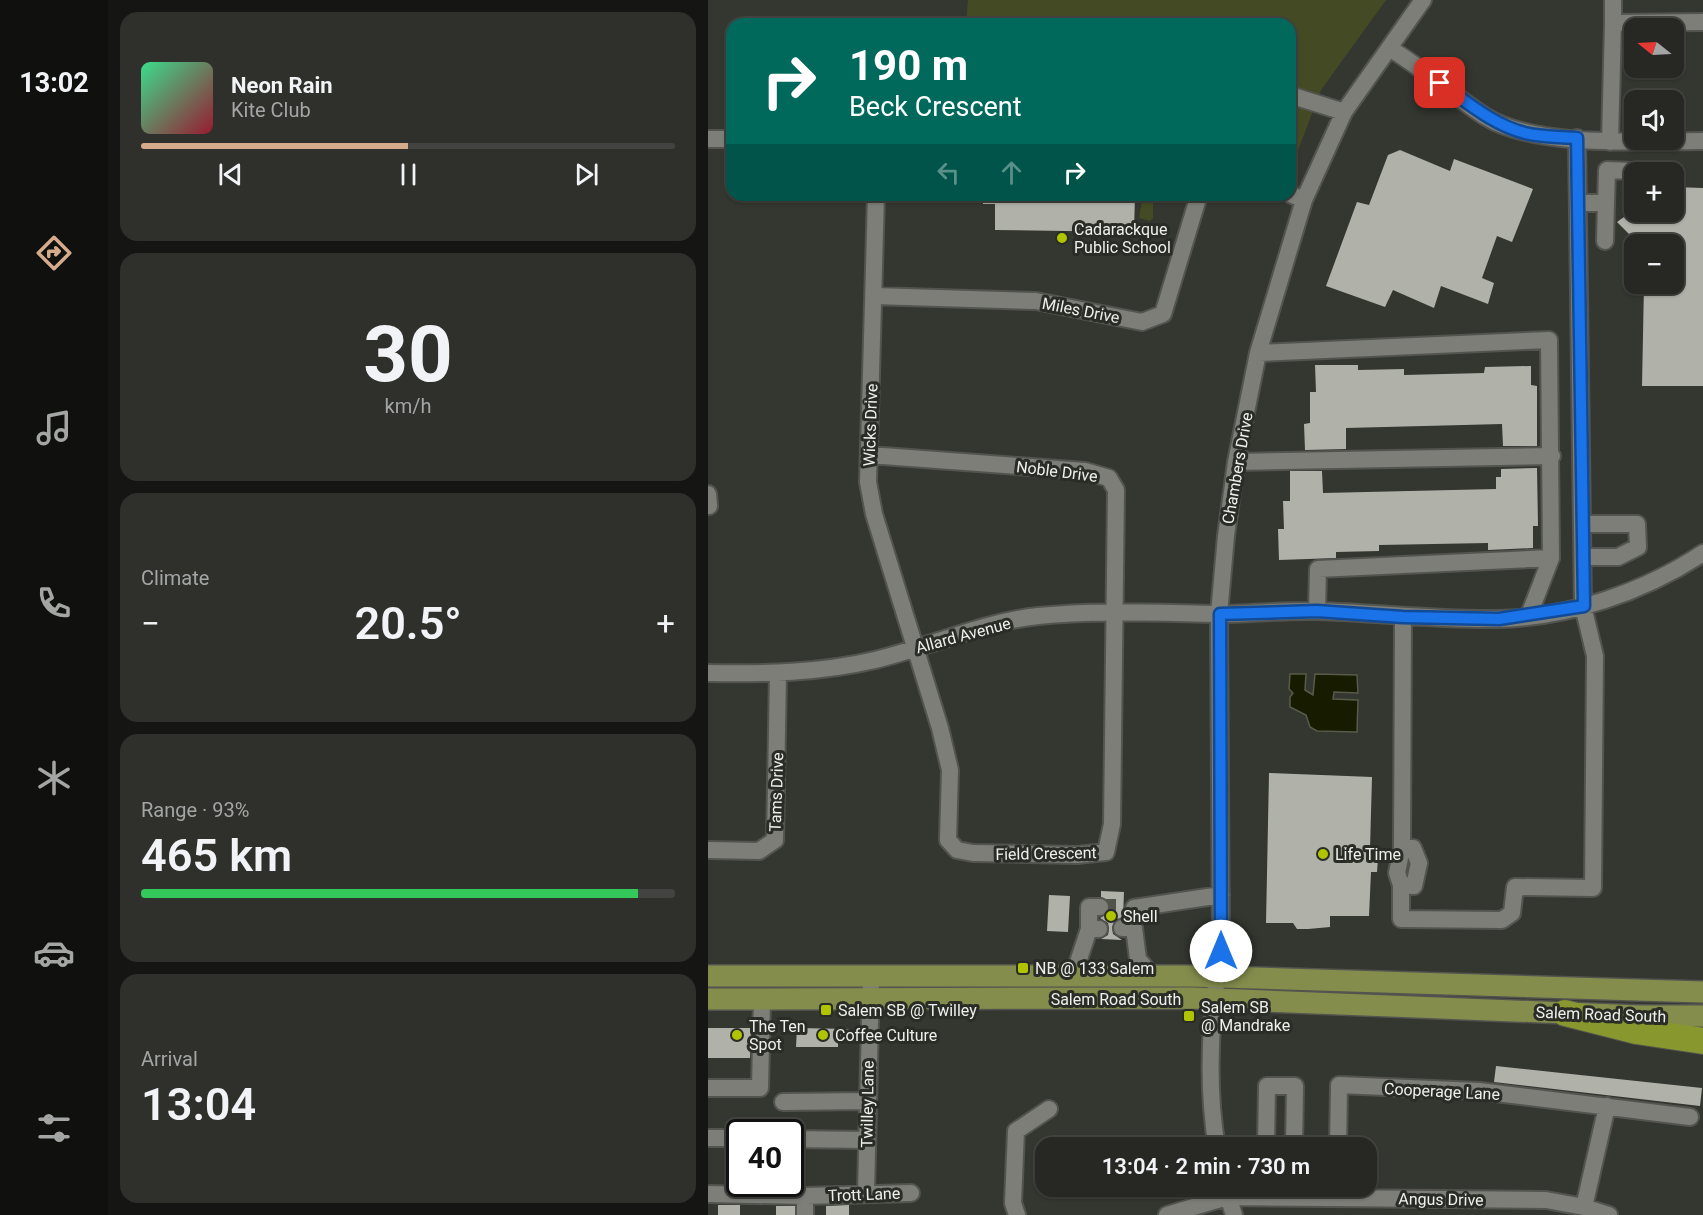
<!DOCTYPE html>
<meta charset="utf-8">
<style>
:root{--surface:#272824;--page:#2f302c;--text:#f1f3f6;--muted:#a4a6a6;--line:#434441;--accent:#d6ab8b}
body{margin:0;font-family:Roboto,sans-serif;background:var(--page);color:var(--text);height:100vh;display:flex;flex-direction:column;font-size:22px;white-space:nowrap}
*{box-sizing:border-box;margin:0}
p{font-size:20px;color:var(--muted)}
.icon{flex:none;width:33px;height:33px;fill:none;stroke:currentColor;stroke-width:2;stroke-linecap:round;stroke-linejoin:round}
.map{position:relative;flex:1;overflow:hidden}
.drawer{display:flex;flex-direction:column;gap:12px;padding:12px;background:#151614;width:600px}
.drawer>*{flex:none}
.banner{position:absolute;left:18px;top:18px;width:570px;height:183px;border-radius:18px;box-shadow:0 2px 4px #0004,0 0 0 2px var(--line);background:#00695c;color:#fff;overflow:hidden}
.needle{width:39px;rotate:288deg}
.fabs{position:absolute;left:916px;top:18px;display:grid;gap:12px}
.fabs a{display:grid;place-items:center;width:60px;height:60px;border-radius:12px;background:var(--surface);box-shadow:0 2px 4px #0004,0 0 0 2px var(--line);font-size:30px}
.speed{position:absolute;left:18px;top:1119px;display:flex;gap:12px;font-size:30px;font-weight:700;text-align:center}
.speed>*{display:grid;place-content:center;width:78px;height:78px;border-radius:50%;background:var(--surface);box-shadow:0 2px 4px #0004,0 0 0 2px var(--line);line-height:1}
.speed .limit{border:3px solid #111;border-radius:9px;background:#fff;color:#111}
.pin{position:absolute;display:grid;place-items:center;width:51px;height:51px;color:#fff;margin:-26px;border-radius:12px;box-shadow:0 3px 9px #0006}
.me{position:absolute;width:66px;margin:-33px;rotate:0deg;stroke-linejoin:round;filter:drop-shadow(0 0 4px #0008)}
.turn{display:flex;align-items:center;gap:21px;height:126px;padding:0 24px;font-size:27px}
.turn .icon{width:78px;height:78px;stroke-width:2.5}
.turn b{display:block;font-size:42px;line-height:51px}
.lanes{display:flex;align-items:center;height:57px;padding:0 24px;background:#0003;justify-content:center;gap:30px;direction:ltr}
.lanes .off{opacity:.35}
.big{font-size:45px;font-weight:600;line-height:1.1}
.drawer .card{flex:1;display:flex;flex-direction:column;justify-content:center;gap:9px;min-width:0;padding:0 21px;border-radius:18px;background:var(--page)}
.drawer .dial{align-items:center;gap:0}
.dial b{font-size:78px;line-height:1}
.song{display:flex;align-items:center;gap:18px}
.cover{width:72px;height:72px;border-radius:9px;background:linear-gradient(135deg,hsl(150 70% 55%),hsl(350 70% 35%))}
.played{height:6px;border-radius:3px;background:linear-gradient(90deg,var(--accent) 50%,var(--line) 50%)}
.keys{display:flex;justify-content:space-around;direction:ltr}
.heat{display:flex;justify-content:space-between;align-items:center;font-size:33px;direction:ltr}
.charge{height:9px;border-radius:4px;background:linear-gradient(90deg,#34c759 93%,var(--line) 0)}
.trip{position:absolute;left:327px;top:1137px;width:342px;height:60px;border-radius:18px;background:var(--surface);box-shadow:0 2px 4px #0004,0 0 0 2px var(--line);font-weight:600;line-height:60px;text-align:center}
main{display:flex;flex:1;min-height:0}
.tab-bar{display:flex;flex-direction:column;width:108px;justify-content:space-around;align-items:center;background:#10100e;color:var(--muted)}
.tab-bar .icon{width:42px;height:42px}
.tab-bar .selected{color:var(--accent)}
.tab-bar b{font-size:27px;color:var(--text)}
.map>svg:first-child{display:block}
.green{fill:#444b24}
.water{fill:#171b00;stroke:#585b47;stroke-width:1.5}
.building{fill:#b0b2aa}
.lines{fill:none;stroke-linecap:round;stroke-linejoin:round}
.minor-tunnel{stroke:#50524c;stroke-width:16;stroke-dasharray:16 8;stroke-linecap:butt}
.minor-casing{stroke:#53544f;stroke-width:20}
.major-casing{stroke:#53544f;stroke-width:24}
.highway-casing{stroke:#53544f;stroke-width:28}
.minor{stroke:#7c7e77;stroke-width:16}
.major{stroke:#848d4c;stroke-width:21}
.highway{stroke:#89972f;stroke-width:26}
.route-casing{stroke:#114b97;stroke-width:15}
.route{stroke:#1a73e8;stroke-width:10}
.poi-dot{fill:#b0c500;stroke:#2a2c26;stroke-width:2}
.labels{text-anchor:middle;stroke-width:6;stroke-linejoin:round;paint-order:stroke}
.poi-label{font-size:16px;fill:#eff0ec;stroke:#2a2c26;text-anchor:start}
.street-label{font-size:16px;fill:#eff0ec;stroke:#2a2c26}
</style>
<main>
<nav class="tab-bar">
<b>13:02</b>
<svg class="icon selected" aria-label="directions" viewBox="0 0 24 24"><path d="M12 3l9 9-9 9-9-9zM9 14v-3h6M13 9l2 2-2 2"/></svg>
<svg class="icon" aria-label="music" viewBox="0 0 24 24"><path d="M9 18V5l10-2v13"/><circle cx="6" cy="18" r="3"/><circle cx="16" cy="16" r="3"/></svg>
<svg class="icon" aria-label="phone" viewBox="0 0 24 24"><path d="M5 4h4l2 5-3 2q2 4 5 5l2-3 5 2v4C11 20 4 13 5 4z"/></svg>
<svg class="icon" aria-label="climate" viewBox="0 0 24 24"><path d="M12 3v18M4 7l16 10M4 17L20 7"/></svg>
<svg class="icon" aria-label="car" viewBox="0 0 24 24"><path d="M5 17H2v-5l4-1 3-4h7l3 4 3 1v5h-3M9 17h6M6 11h13"/><circle cx="7" cy="17" r="2"/><circle cx="17" cy="17" r="2"/></svg>
<svg class="icon" aria-label="filters" viewBox="0 0 24 24"><path d="M4 7h16M4 17h16"/><circle cx="9" cy="7" r="2"/><circle cx="15" cy="17" r="2"/></svg>
</nav>
<section class="drawer">
<div class="card">
<div class="song"><i class="cover"></i><div><b>Neon Rain</b><p>Kite Club</p></div></div>
<div class="played"></div>
<div class="keys"><svg class="icon" aria-label="previous" viewBox="0 0 24 24"><path d="M18 5L8 12l10 7zM5 5v14"/></svg><svg class="icon" aria-label="pause" viewBox="0 0 24 24"><path d="M8 5v14M16 5v14"/></svg><svg class="icon" aria-label="next" viewBox="0 0 24 24"><path d="M6 5l10 7-10 7zM19 5v14"/></svg></div>
</div>
<div class="card dial"><b>30</b><p>km/h</p></div>
<div class="card"><p>Climate</p>
<div class="heat"><a>−</a><b class="big">20.5°</b><a>+</a></div>
</div>
<div class="card"><p>Range · 93%</p><b class="big">465 km</b><div class="charge"></div></div>
<div class="card"><p>Arrival</p><b class="big">13:04</b></div>
</section>
<div class="map">
<svg width="995" height="1215" viewBox="0 0 995 1215">
<rect width="100%" height="100%" fill="#343630"/>
<path class="green" d="M260 0H678L613 90 582 171V24H258Z
M435 195H445V218L442 221 431 218Z"/>
<path class="water" d="M582 674H598L597 690 605 695 607 674 649 675 650 693 626 692 625 699 650 700 649 732 609 731 602 727 598 715 582 707V697L585 693 581 689Z"/>
<path class="building" d="M692 150 742 171 746 159 825 189 804 242 789 236 774 278 786 283 780 304 733 286 726 308 685 290 677 307 618 286 649 202 661 205 680 155Z
M966 187 995 188V386H934L936 284H966V244H931L909 222 923 212H966Z
M275 195H427L426 232 287 230V204H275Z
M607 365H650V370L696 369V375L776 373 777 367 823 366V385L829 386V446H795L794 424 638 428V449L597 450 596 424 602 423V392H608Z
M829 468 830 526H825V548L780 550V543L671 545V551L628 552V558L571 560 570 529H576L575 501H582V471H614L615 493 788 489V477H793V469Z
M561 773 664 777 662 849H670V858L669 872H663L661 916H622V927L600 929H589L585 923H558Z
M393 891 416 892 415 918 408 919 404 927 405 934 414 940 393 939 400 935 401 928 400 923 392 918 401 913 402 906 401 901 393 897Z
M341 895 362 896 360 932 339 931Z
M0 1028H43L42 1058H0Z
M89 1028 142 1029V1040H130V1047H88Z
M788 1066 994 1088 992 1106 786 1082Z
M10 1205H32V1215H10Z
M141 1205V1215H118V1206Z
M68 1206H87V1215H68Z"/>
<g class="lines">
<path class="minor-tunnel" d="M392 907H415"/>
<g class="minor-casing">
<path id="minor" d="M905 23V0
M681 48C715 68 745 96 778 117 828 148 937 141 995 141
M582 95 636 112
M0 139H24
M902 142 905 23 995 22
M582 194 596 200
M871 203H898L899 170 948 172
M897 241 898 203
M166 296 328 301 434 322 455 314 491 195
M550 353 841 340 843 558 610 569 609 611
M161 455 377 471 401 478 408 490 404 824 398 852 369 855 265 853 249 850 240 840 242 770 232 728 166 514 160 482 168 195
M528 462 844 456
M0 494 1 506
M875 524H929L930 547 910 557H876
M821 615 843 558
M695 617 694 848 689 873 693 885V919L794 920 804 913 807 887 885 888 887 656 875 606 869 138
M0 673C57 674 111 673 167 660 221 647 274 622 330 616 389 610 449 613 508 614 542 614 576 610 610 611 670 613 729 620 789 619 860 618 936 592 995 553
M0 850 51 851 67 840 70 674
M693 885 706 886 711 863 705 848H694
M426 908 513 895
M414 928H426L430 959 445 977
M381 929V907H392
M365 977 381 929H391
M0 1088H52L54 999
M75 1102 159 1101
M0 1138H32
M82 1139 159 1140
M509 1148C498 1083 502 1016 513 951L511 614 518 536 528 462 550 353 596 200 636 112 715 0
M586 1148 587 1086H559L558 1146H586
M630 1148 631 1085 771 1091 982 1117
M517 1187 526 1215
M0 1194 97 1196 203 1193
M158 1194 163 978
M876 1207 899 1106
M97 1215V1196
M309 1215 305 1203 308 1131 341 1109
M459 1215 519 1197 838 1200 876 1207 901 1215"/>
</g>
<g class="major-casing">
<path id="major" d="M0 976H483L995 992
M0 999 484 998 932 1016H995"/>
</g>
<g class="highway-casing">
<path id="highway" d="M857 1013 928 1031 995 1041"/>
</g>
<use href="#minor" class="minor"/>
<use href="#major" class="major"/>
<use href="#highway" class="highway"/>
</g>
<g class="lines">
<g class="route-casing">
<path id="route" d="M513 951 512 614 609 611 695 617 791 619 876 606 869 138C852 137 834 137 817 133 785 125 759 102 732 83"/>
</g>
<use href="#route" class="route"/>
</g>
<g class="poi-dot">
<circle cx="354" cy="238" r="6"/>
<circle cx="615" cy="854" r="6"/>
<circle cx="403" cy="916" r="6"/>
<rect x="309" y="962" width="12" height="12" rx="3"/>
<rect x="112" y="1004" width="12" height="12" rx="3"/>
<rect x="475" y="1010" width="12" height="12" rx="3"/>
<circle cx="29" cy="1035" r="6"/>
<circle cx="115" cy="1035" r="6"/>
</g>
<g class="labels">
<g class="poi-label">
<text x="366" y="235">Cadarackque<tspan x="366" dy="18">Public School</tspan></text>
<text x="627" y="860">Life Time</text>
<text x="415" y="922">Shell</text>
<text x="327" y="974">NB @ 133 Salem</text>
<text x="493" y="1013">Salem SB<tspan x="493" dy="18">@ Mandrake</tspan></text>
<text x="130" y="1016">Salem SB @ Twilley</text>
<text x="41" y="1032">The Ten<tspan x="41" dy="18">Spot</tspan></text>
<text x="127" y="1041">Coffee Culture</text>
</g>
<g class="street-label">
<text transform="translate(373 310) rotate(11)" y="6">Miles Drive</text>
<text transform="translate(162 425) rotate(-88)" y="6">Wicks Drive</text>
<text transform="translate(529 468) rotate(-80)" y="6">Chambers Drive</text>
<text transform="translate(349 471) rotate(7)" y="6">Noble Drive</text>
<text transform="translate(255 635) rotate(-15)" y="6">Allard Avenue</text>
<text transform="translate(68 792) rotate(-88)" y="6">Tams Drive</text>
<text transform="translate(338 853) rotate(-1)" y="6">Field Crescent</text>
<text x="408" y="1005">Salem Road South</text>
<text transform="translate(893 1014) rotate(2)" y="6">Salem Road South</text>
<text transform="translate(734 1091) rotate(3)" y="6">Cooperage Lane</text>
<text transform="translate(159 1104) rotate(-89)" y="6">Twilley Lane</text>
<text transform="translate(156 1194) rotate(-2)" y="6">Trott Lane</text>
<text transform="translate(733 1199) rotate(1)" y="6">Angus Drive</text>
</g>
</g>
</svg>
<div class="fabs">
<a><svg class="needle" viewBox="-14 -14 28 28"><path d="M0-13l5 13h-10z" fill="#e53935"/><path d="M0 13l5-13h-10z" fill="#a4a6a6"/></svg></a>
<a><svg class="icon" aria-label="sound" viewBox="0 0 24 24"><path d="M4 9h4l5-4v14l-5-4H4zM17 9q2 3 0 6"/></svg></a>
<a>+</a>
<a>−</a>
</div>
<div class="speed"><div class="limit">40</div></div>
<div class="pin" style="left:732px;top:83px;background:#d93025"><svg class="icon" aria-label="arrive" viewBox="0 0 24 24"><path d="M6 21V4h12l-3 4 3 4H6"/></svg></div>
<svg class="me" style="left:513px;top:951px" viewBox="-20 -20 40 40"><circle r="19" fill="#fff"/><path d="M0-13L10 11 0 6-10 11z" fill="#1a73e8"/></svg>
<div class="trip">13:04 · 2 min · 730 m</div>
<div class="banner">
<div class="turn"><svg class="icon" aria-label="right" viewBox="0 0 24 24"><path d="M7 20v-9h11M14 6l5 5-5 5"/></svg><div><b>190 m</b>Beck Crescent</div></div>
<div class="lanes"><svg class="icon off" aria-label="left" viewBox="0 0 24 24"><path d="M17 20v-9H6M10 6l-5 5 5 5"/></svg><svg class="icon off" aria-label="ahead" viewBox="0 0 24 24"><path d="M12 20V5M6 11l6-6 6 6"/></svg><svg class="icon" aria-label="right" viewBox="0 0 24 24"><path d="M7 20v-9h11M14 6l5 5-5 5"/></svg></div>
</div>
</div>
</main>
